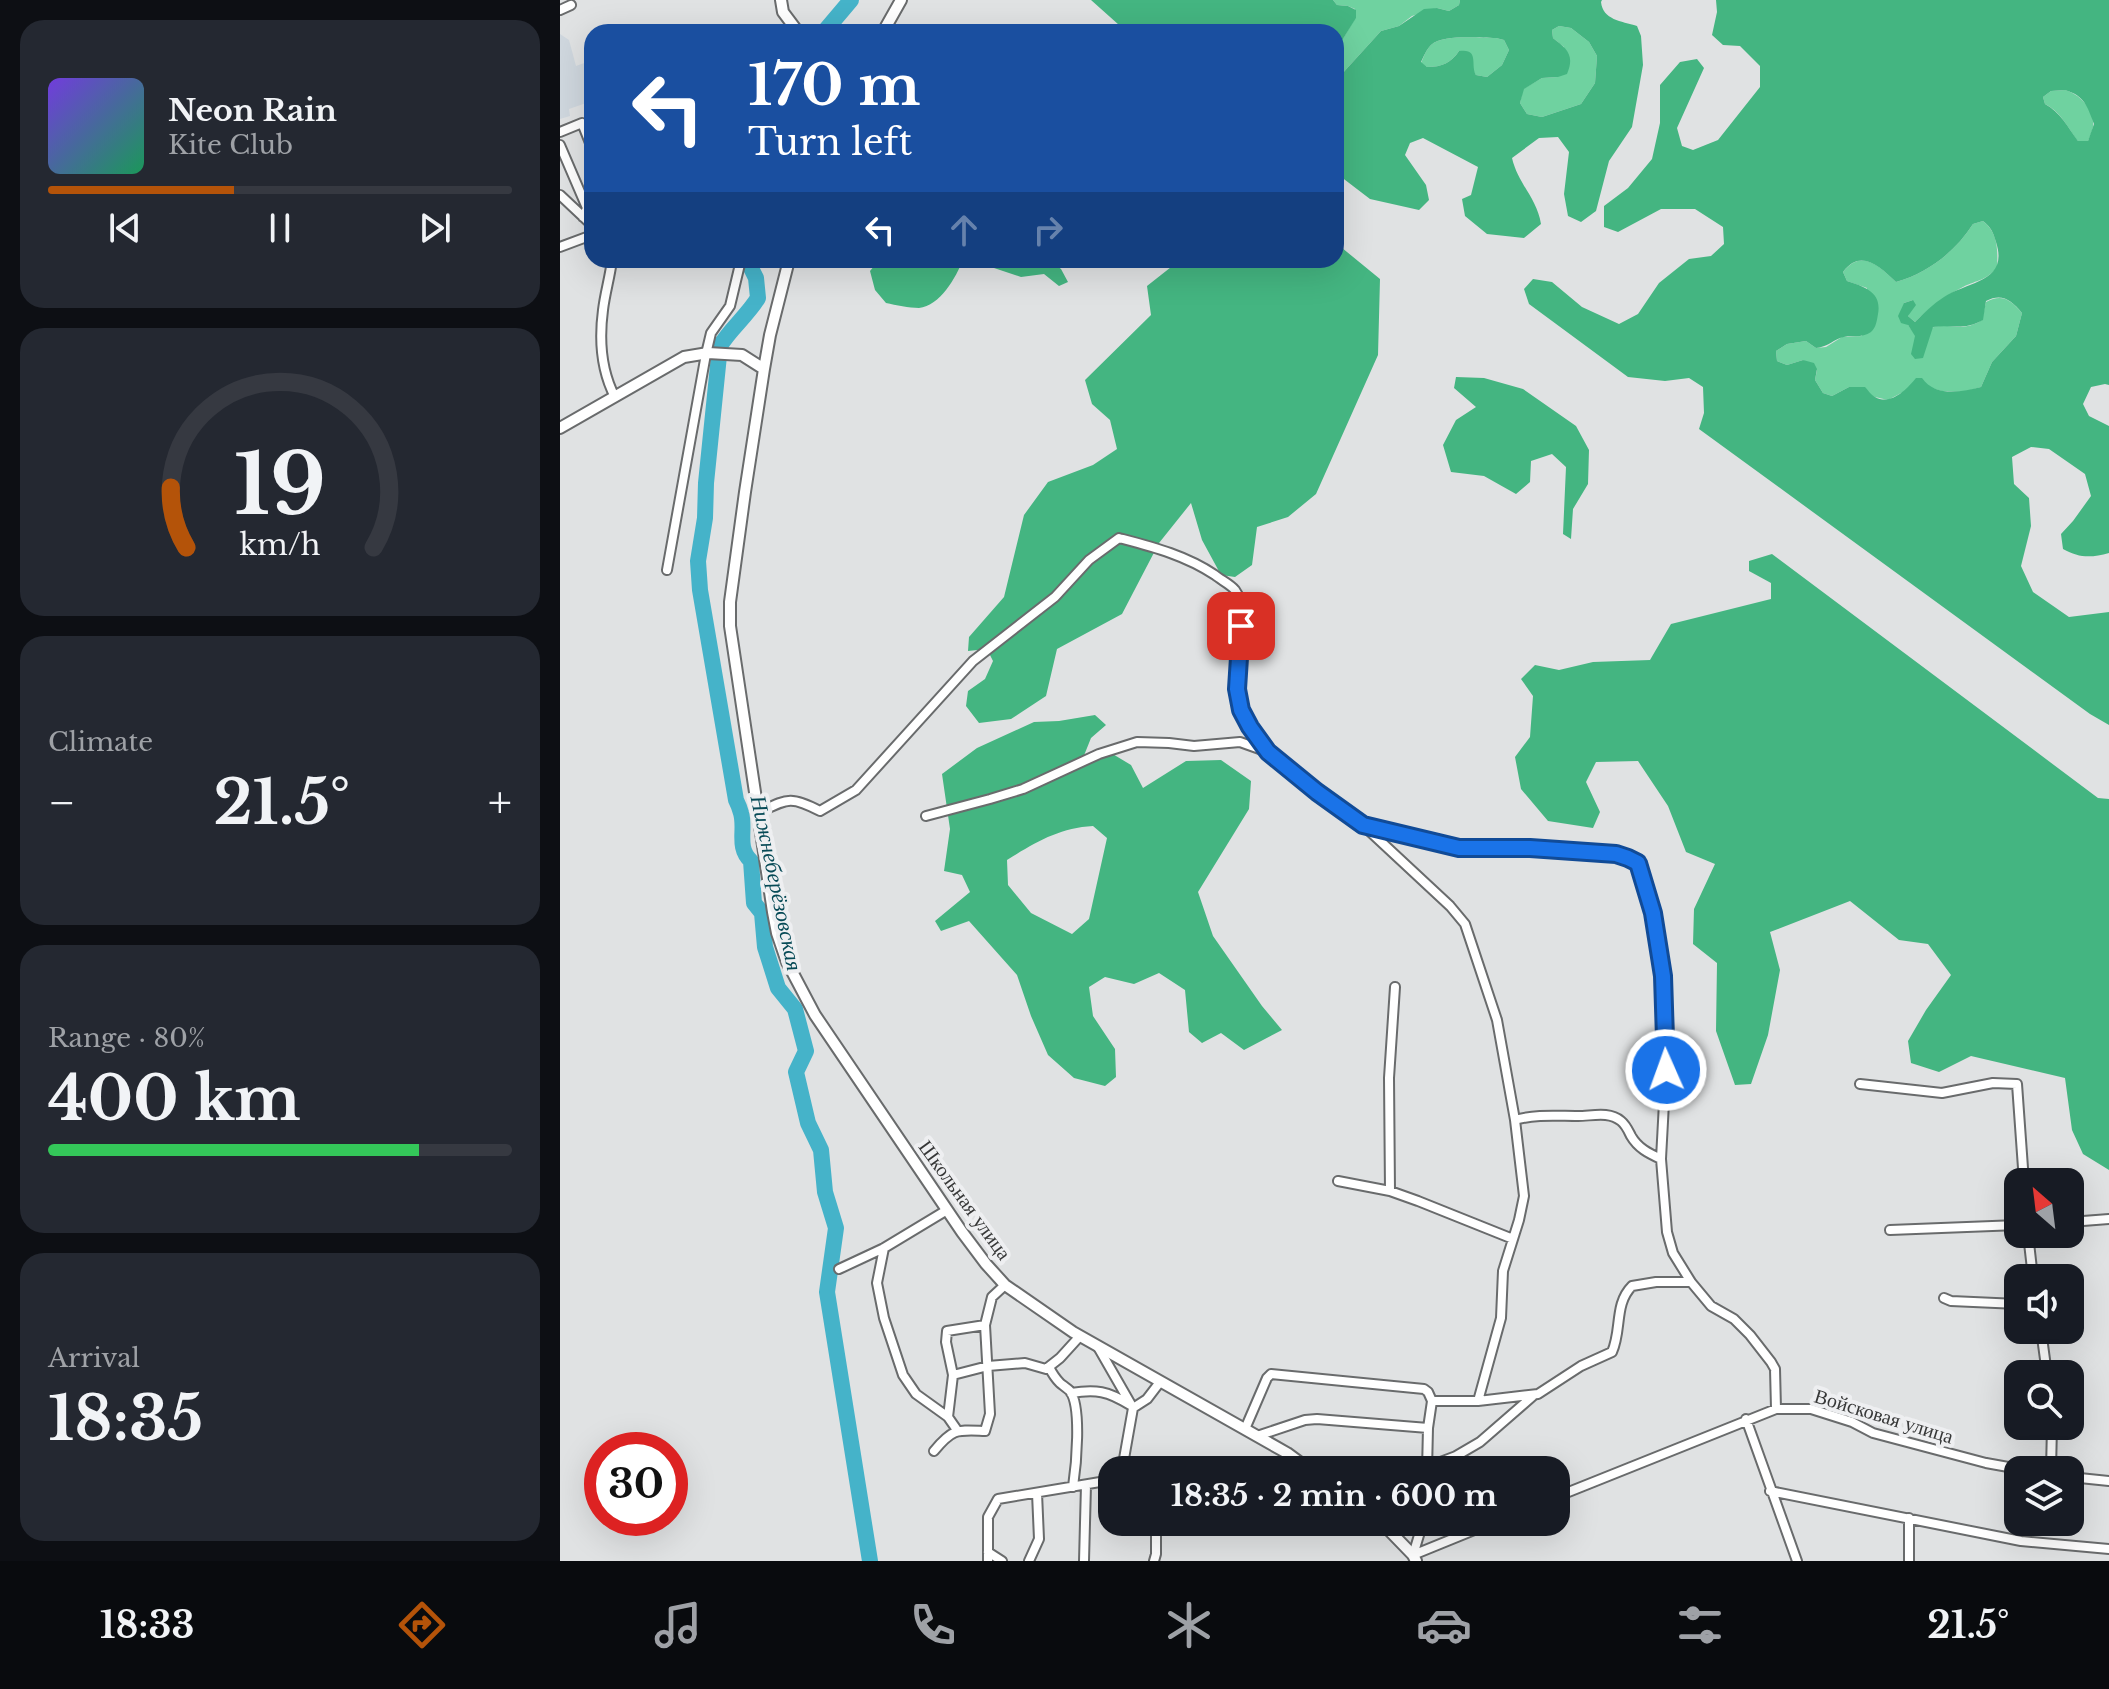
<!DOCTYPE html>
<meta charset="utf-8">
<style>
:root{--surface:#171b24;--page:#242831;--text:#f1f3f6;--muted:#9ea1a6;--line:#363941;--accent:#b45309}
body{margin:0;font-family:"Libre Baskerville",serif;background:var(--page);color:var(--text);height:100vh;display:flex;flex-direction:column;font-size:30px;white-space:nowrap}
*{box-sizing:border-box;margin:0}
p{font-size:26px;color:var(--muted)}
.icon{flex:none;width:44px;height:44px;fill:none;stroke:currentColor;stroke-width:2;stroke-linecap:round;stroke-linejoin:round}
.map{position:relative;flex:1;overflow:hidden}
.sheet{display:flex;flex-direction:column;gap:20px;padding:20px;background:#0d0f14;width:560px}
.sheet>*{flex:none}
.hud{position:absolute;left:24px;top:24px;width:760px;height:244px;border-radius:24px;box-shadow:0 8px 32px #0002;background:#1a4fa0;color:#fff;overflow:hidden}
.needle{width:52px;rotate:332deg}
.buttons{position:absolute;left:1444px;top:1168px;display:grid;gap:16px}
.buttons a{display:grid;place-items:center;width:80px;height:80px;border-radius:16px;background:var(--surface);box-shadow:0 8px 32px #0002;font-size:40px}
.speed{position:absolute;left:24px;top:1432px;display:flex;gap:16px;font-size:40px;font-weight:700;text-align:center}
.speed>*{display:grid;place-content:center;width:104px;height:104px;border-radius:50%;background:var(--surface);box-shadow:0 8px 32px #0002;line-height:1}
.speed .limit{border:12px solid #d22;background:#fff;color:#111}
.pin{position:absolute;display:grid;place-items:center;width:68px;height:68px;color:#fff;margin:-34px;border-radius:16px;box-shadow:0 4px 12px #0006}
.me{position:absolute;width:88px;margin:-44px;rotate:358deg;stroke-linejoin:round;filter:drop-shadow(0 0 6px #0008)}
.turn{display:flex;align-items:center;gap:28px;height:168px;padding:0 32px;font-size:36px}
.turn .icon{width:104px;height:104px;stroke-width:2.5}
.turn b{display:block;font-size:56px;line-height:68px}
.lanes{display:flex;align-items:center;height:76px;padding:0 32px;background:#0003;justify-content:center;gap:40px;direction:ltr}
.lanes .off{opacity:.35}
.big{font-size:60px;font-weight:700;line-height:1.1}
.sheet .tile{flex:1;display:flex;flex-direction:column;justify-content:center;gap:12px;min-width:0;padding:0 28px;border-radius:24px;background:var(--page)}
.sheet .dial{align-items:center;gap:0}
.dial svg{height:208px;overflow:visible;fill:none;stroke:var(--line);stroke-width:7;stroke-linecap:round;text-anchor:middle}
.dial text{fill:var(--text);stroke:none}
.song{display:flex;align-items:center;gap:24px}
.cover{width:96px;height:96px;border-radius:12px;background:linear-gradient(135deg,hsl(260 70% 55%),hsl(150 70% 35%))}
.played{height:8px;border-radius:4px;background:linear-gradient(90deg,var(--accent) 40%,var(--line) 40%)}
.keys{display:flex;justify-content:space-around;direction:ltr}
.heat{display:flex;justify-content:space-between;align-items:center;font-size:44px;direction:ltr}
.charge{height:12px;border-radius:6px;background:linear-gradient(90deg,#34c759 80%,var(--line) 0)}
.trip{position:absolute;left:538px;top:1456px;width:472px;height:80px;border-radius:24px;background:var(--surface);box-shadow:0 8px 32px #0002;font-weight:700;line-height:80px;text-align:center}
.menu{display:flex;height:128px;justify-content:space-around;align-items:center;background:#090b0e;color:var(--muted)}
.menu .icon{width:56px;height:56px}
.menu .current{color:var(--accent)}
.menu b{font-size:36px;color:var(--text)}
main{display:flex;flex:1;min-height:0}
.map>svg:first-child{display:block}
.built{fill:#cfd7de}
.green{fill:#6fd2a0}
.forest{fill:#44b581;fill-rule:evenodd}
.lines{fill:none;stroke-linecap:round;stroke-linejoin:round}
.river{stroke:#45b3c9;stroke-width:16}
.minor-casing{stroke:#696b6c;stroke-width:12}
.tertiary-casing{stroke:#696b6c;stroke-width:14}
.minor{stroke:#fff;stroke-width:8}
.tertiary{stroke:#fff;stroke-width:10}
.route-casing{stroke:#114b97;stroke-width:20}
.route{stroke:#1a73e8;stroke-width:14}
.labels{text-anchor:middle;stroke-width:8;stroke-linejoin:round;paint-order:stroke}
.street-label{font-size:20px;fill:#373838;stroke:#eeeff1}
.water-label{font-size:22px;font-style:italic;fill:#064a56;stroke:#eeeff1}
</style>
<main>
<section class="sheet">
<div class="tile">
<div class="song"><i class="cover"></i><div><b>Neon Rain</b><p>Kite Club</p></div></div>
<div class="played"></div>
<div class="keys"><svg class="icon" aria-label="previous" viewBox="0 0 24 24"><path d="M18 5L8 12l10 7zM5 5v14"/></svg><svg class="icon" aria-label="pause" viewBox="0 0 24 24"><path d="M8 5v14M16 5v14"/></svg><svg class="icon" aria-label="next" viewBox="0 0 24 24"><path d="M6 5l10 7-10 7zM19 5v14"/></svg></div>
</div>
<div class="tile dial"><svg viewBox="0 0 100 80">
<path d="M14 69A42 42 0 1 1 86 69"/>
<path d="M14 69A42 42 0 0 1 8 46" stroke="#b45309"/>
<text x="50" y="56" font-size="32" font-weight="700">19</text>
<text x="50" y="72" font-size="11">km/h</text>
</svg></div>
<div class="tile"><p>Climate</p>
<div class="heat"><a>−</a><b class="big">21.5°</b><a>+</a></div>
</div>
<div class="tile"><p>Range · 80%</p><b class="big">400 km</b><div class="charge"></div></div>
<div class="tile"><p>Arrival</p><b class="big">18:35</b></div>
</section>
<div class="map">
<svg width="1549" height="1561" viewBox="0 0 1549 1561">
<rect width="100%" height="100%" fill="#e0e2e3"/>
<path class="built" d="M0 34 9 40 16 66 27 62 32 70V101L9 109 10 116 0 119Z"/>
<path class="green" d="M773 0H900L899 5 889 11 877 8 852 16 839 26 821 31 781 75 776 78V50L796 17 795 9 788 6 777 5Z
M999 26 1011 28 1029 42 1037 56 1035 83 1021 104 982 117 967 114 960 103 963 89 982 78 998 77 1004 47 993 38 992 30Z
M936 38 944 40 949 50 942 65 927 77 916 75 899 51C891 63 882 67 867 67L861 63C864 56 866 50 871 45 883 34 920 38 936 38Z
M1505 90C1520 94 1535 110 1533 127 1532 132 1530 136 1528 141H1518C1507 127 1502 113 1485 104L1483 97 1491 91Z
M1423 221C1438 232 1438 251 1437 268 1423 282 1419 279 1403 287 1385 296 1369 308 1355 322L1348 316 1353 300 1344 303 1348 325 1356 336C1363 332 1373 325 1382 326 1399 326 1406 330 1422 320L1426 302C1442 293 1451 300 1462 313L1456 336 1432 362 1421 387 1404 392 1382 391 1368 387 1345 391 1328 400 1315 397 1289 387 1272 396 1263 393 1255 380 1257 370 1243 360 1227 365 1217 361 1216 351 1227 344 1246 341 1256 348 1266 347 1282 337 1302 336 1307 288 1287 281 1283 272C1302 248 1320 267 1336 282 1368 273 1395 252 1413 224Z"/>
<path class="forest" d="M531 0H773L777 5 788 6 796 10V18L776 50V32H607L587 25H559Z
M900 0H1042L1041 2C1043 20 1061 21 1077 26L1081 36 1083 65 1072 127 1049 161 1036 211 1021 222 1008 216 1004 194 1009 152 998 137 979 138 952 158C958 184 977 198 981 224L964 238 927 234 905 216 902 199 911 195 918 167 863 138 850 143 845 155 866 185 869 200 859 210 810 199 776 173V78L781 75 821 31 839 26 864 9 877 8 889 11 899 5ZM999 26 1011 28 1029 42 1037 56 1035 83 1021 104 982 117 967 114 960 103 964 89 982 78 998 77 1007 74C1015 55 1007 49 993 38L992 30ZM936 38 944 40 949 50 942 65 927 77 916 75C910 65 920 48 899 51 891 63 882 67 867 67L861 62C864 56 866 50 871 45 883 34 919 38 936 38Z
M1156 0H1549V385L1545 384 1531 387 1523 404 1529 416 1549 426V553C1531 558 1519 558 1503 549L1501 534 1513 521 1531 496 1525 474 1489 449 1471 447 1452 457 1454 484 1469 498 1471 526 1461 566 1473 592 1509 617 1549 612V725L1530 714 1139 429 1144 413 1143 387 1129 378 1105 381 1068 377 969 304 964 289 973 279 992 282 1022 307 1059 324 1078 314 1099 283 1129 259 1151 256 1164 244 1163 227 1135 209H1101L1058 232 1044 227V206L1068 188 1092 159 1100 123V85L1120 62 1137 59 1144 68 1117 128 1122 146 1133 150 1158 140 1200 87V66L1180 46 1163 45 1152 35 1157 12ZM1505 90C1525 96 1527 106 1534 124L1528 141H1518C1507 126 1501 113 1485 104L1483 97 1491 91ZM1423 221C1431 227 1433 232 1436 242 1449 282 1409 281 1384 297 1373 304 1364 313 1355 322L1348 316 1356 305 1353 300 1344 303 1338 316 1341 323 1348 325 1355 336 1351 354 1355 359 1363 358 1373 327C1391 324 1404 331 1423 320L1426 301C1442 293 1451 300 1462 313L1456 336 1432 362 1421 387C1401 392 1375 397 1362 378H1356C1347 389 1331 406 1315 397 1311 395 1308 390 1305 387H1289L1272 396 1263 393 1255 380 1257 369 1254 363 1243 360 1227 365 1217 361 1216 351 1227 344 1246 341 1256 348C1266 347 1271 342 1280 338 1290 334 1302 339 1311 332 1316 328 1317 320 1318 314 1322 292 1305 287 1287 281L1283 272C1301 248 1320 267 1336 282 1368 273 1395 252 1413 224Z
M776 243 820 279 818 355 756 494 728 517 697 527 692 565 675 577 661 575 642 540 631 503 599 543 562 614 497 649 486 696 451 719 419 723 406 706 408 691 425 679 433 661 427 649 408 651 409 637 444 597 464 515 488 482 533 465 557 449 550 420 532 404 525 380 591 315 587 286 620 260H776Z
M319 260H403C396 277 380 306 359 308 349 308 336 305 326 303L315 290 310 271Z
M432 260H490L501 269 508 282 499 286 484 274 461 277 434 268Z
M896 377 924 378 963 389 1016 426 1029 450 1028 484 1013 509 1011 539 1003 534 1006 467 992 454 971 461 970 482 956 494 924 476 891 472 883 445 896 420 916 407 894 388Z
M1212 554 1538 798 1549 799V1170L1523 1154 1512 1130 1505 1078 1411 1056 1379 1072 1351 1063 1348 1041 1366 1010 1391 975 1368 944 1339 940 1290 901 1210 932 1220 970 1208 1035 1191 1084 1175 1085 1156 1031 1157 963 1133 944 1134 909 1155 864 1126 852 1108 806 1078 761 1036 762 1026 782 1040 812 1033 828 988 821 961 789 955 757 970 737 973 696 961 679 975 665 999 670 1033 662 1090 660 1111 624 1211 599V583L1189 571V561Z
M535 715 546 725 531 738 519 768 551 753 571 765 583 788 626 761 661 760 691 781 689 809 638 892 653 936 702 1006 722 1030 684 1050 661 1033 642 1043 629 1032 625 990 599 973 574 984 545 977 529 987 533 1016 555 1049 556 1077 545 1086 514 1078 488 1055 471 1016 457 975 409 921 381 931 375 921 410 892 402 875 384 871 390 829 382 774 417 748 474 722 499 721ZM533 826 547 838 529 919 512 934 471 913 448 885 447 860C476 842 499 828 533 826Z"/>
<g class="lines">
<path class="river" d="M264 32 291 0
M187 260 196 278 198 298C187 316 170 329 160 346L146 483 145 518 138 561 140 590 176 800C178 804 180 809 181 813 186 830 176 847 191 861L194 903 202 913 205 947 218 988 235 1009 246 1051 236 1072 248 1123 261 1150 265 1192 276 1228 267 1292 310 1561"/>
<g class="minor-casing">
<path id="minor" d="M0 10 11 5
M0 132 22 123 32 148
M0 145 27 208 23 217
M0 195 32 225
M0 247 32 235
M52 260C50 277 45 293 43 310 39 340 41 370 55 397
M107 570 146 354 151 333 170 306 181 260
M198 813C227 799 230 795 260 811L296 790 413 661 495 597 529 560 559 538C593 547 625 555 655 575 661 580 670 584 675 590 693 614 673 663 677 692 681 716 694 733 707 752
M366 816 430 799 463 789 539 754 577 742 609 743 634 746 680 742 708 752 757 792 803 825 890 906 905 924 937 1020 955 1120
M804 825 899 848H970L1056 854 1068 858 1078 863C1083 879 1088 895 1093 911 1113 988 1105 1080 1101 1159
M1300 1084 1382 1093 1433 1083 1457 1084 1464 1182
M778 1181 830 1191 858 1201 953 1239
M830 1191 829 1078 835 987
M1510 1222 1549 1219
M1330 1230 1458 1225
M1468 1234 1473 1278
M324 1248 317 1283 324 1318 343 1375 356 1394 388 1417
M279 1269 324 1248 387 1210
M1384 1298 1391 1301 1458 1304
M1481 1330 1487 1374
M538 1347 573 1408
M489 1367C492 1373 495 1378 500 1383 501 1384 508 1389 510 1391 522 1407 516 1467 513 1487
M393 1375 428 1366 465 1363 486 1369 500 1358 520 1336
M511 1393C536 1389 548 1391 570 1405
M918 1401 941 1318 943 1271 959 1220 964 1196 955 1120C976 1114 996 1116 1018 1116 1032 1116 1049 1111 1061 1121 1066 1125 1068 1130 1071 1136 1078 1148 1088 1153 1101 1159L1107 1232 1113 1253 1131 1282
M573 1408 587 1399 600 1382
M1186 1419 1237 1561
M685 1429 707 1378 711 1374 864 1389 868 1392 872 1401
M397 1430 388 1417 393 1375 386 1342 387 1331 425 1325
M697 1436 745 1420 757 1419 868 1428
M374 1451C393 1428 397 1430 425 1431L430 1414 425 1325 432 1297 445 1285
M867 1467 896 1456 920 1442 974 1395
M562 1470 573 1408
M867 1470 868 1428 872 1401H918L978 1394 1021 1366 1052 1352C1062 1330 1054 1304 1072 1286L1096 1282H1131L1151 1306 1174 1319 1190 1335 1211 1362 1215 1369 1216 1409
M1491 1470 1492 1426
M1510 1477 1549 1481
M1210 1491 1461 1541 1549 1549
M996 1497 1216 1409H1251L1292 1422 1313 1433 1426 1463 1465 1470
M1349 1518V1561
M428 1552 442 1561
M853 1555 934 1522
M853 1555 863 1522
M428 1561V1517L438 1499 552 1480
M469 1561 479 1539 477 1493
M524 1561 526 1485
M594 1561 596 1554V1522"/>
</g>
<g class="tertiary-casing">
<path id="tertiary" d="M221 0 223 12 238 32
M323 32 341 0
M229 260 210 335 204 369 185 492 170 602V626L213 912 217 933 227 962 255 1015 402 1232 426 1264 445 1285 513 1332 727 1453 750 1470
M0 428 124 357 148 353 182 355 204 369
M821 1522 853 1555 856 1561"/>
</g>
<use href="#minor" class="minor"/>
<use href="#tertiary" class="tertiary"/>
</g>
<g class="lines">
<g class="route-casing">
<path id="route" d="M681 626 677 689 681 710 690 727 708 752 757 792 803 825 899 848H970L1056 854 1068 858 1078 863 1093 913 1103 976 1106 1070"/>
</g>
<use href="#route" class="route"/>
</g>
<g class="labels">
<g class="street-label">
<text transform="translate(405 1200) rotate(54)" y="7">Школьная улица</text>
<text transform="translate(1324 1416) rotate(17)" y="7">Войсковая улица</text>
</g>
<g class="water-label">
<text transform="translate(217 883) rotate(78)" y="8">Нижнеберёзовская</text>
</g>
</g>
</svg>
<div class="buttons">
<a><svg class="needle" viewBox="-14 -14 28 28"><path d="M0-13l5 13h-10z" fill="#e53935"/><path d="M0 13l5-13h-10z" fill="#9ea1a6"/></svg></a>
<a><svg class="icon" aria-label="sound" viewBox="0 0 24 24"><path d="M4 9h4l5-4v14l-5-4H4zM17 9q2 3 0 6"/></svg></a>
<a><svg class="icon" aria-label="search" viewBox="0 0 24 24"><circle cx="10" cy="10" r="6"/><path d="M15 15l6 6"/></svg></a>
<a><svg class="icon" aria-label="layers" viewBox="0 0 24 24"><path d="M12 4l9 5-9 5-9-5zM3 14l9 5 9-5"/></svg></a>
</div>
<div class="speed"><div class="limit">30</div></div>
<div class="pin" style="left:681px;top:626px;background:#d93025"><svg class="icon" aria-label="arrive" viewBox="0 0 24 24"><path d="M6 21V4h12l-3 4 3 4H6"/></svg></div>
<svg class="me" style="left:1106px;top:1070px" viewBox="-20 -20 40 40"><circle r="17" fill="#1a73e8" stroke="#fff" stroke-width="3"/><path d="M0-11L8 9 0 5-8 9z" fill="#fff"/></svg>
<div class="trip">18:35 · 2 min · 600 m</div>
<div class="hud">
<div class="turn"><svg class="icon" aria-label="left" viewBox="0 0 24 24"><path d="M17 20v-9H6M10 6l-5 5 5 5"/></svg><div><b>170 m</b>Turn left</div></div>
<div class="lanes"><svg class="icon" aria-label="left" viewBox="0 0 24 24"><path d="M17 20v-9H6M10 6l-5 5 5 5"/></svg><svg class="icon off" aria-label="ahead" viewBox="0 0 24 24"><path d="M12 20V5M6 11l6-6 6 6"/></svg><svg class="icon off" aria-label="right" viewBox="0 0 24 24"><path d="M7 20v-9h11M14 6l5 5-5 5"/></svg></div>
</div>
</div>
</main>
<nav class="menu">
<b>18:33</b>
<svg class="icon current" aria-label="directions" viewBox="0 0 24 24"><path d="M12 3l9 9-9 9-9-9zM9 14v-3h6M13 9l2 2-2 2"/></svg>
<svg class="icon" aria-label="music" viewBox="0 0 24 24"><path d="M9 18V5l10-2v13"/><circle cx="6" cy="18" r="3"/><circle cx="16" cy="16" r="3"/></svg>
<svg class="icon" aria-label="phone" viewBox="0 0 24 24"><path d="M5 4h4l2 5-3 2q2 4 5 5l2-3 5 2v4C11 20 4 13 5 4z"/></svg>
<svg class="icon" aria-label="climate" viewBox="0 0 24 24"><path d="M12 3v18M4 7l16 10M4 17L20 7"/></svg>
<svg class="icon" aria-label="car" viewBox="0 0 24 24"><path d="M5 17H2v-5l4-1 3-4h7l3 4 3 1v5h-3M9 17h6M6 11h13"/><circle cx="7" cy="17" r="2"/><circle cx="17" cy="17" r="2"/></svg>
<svg class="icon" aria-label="filters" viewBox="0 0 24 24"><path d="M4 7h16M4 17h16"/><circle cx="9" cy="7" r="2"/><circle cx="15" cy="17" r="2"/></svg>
<b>21.5°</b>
</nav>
